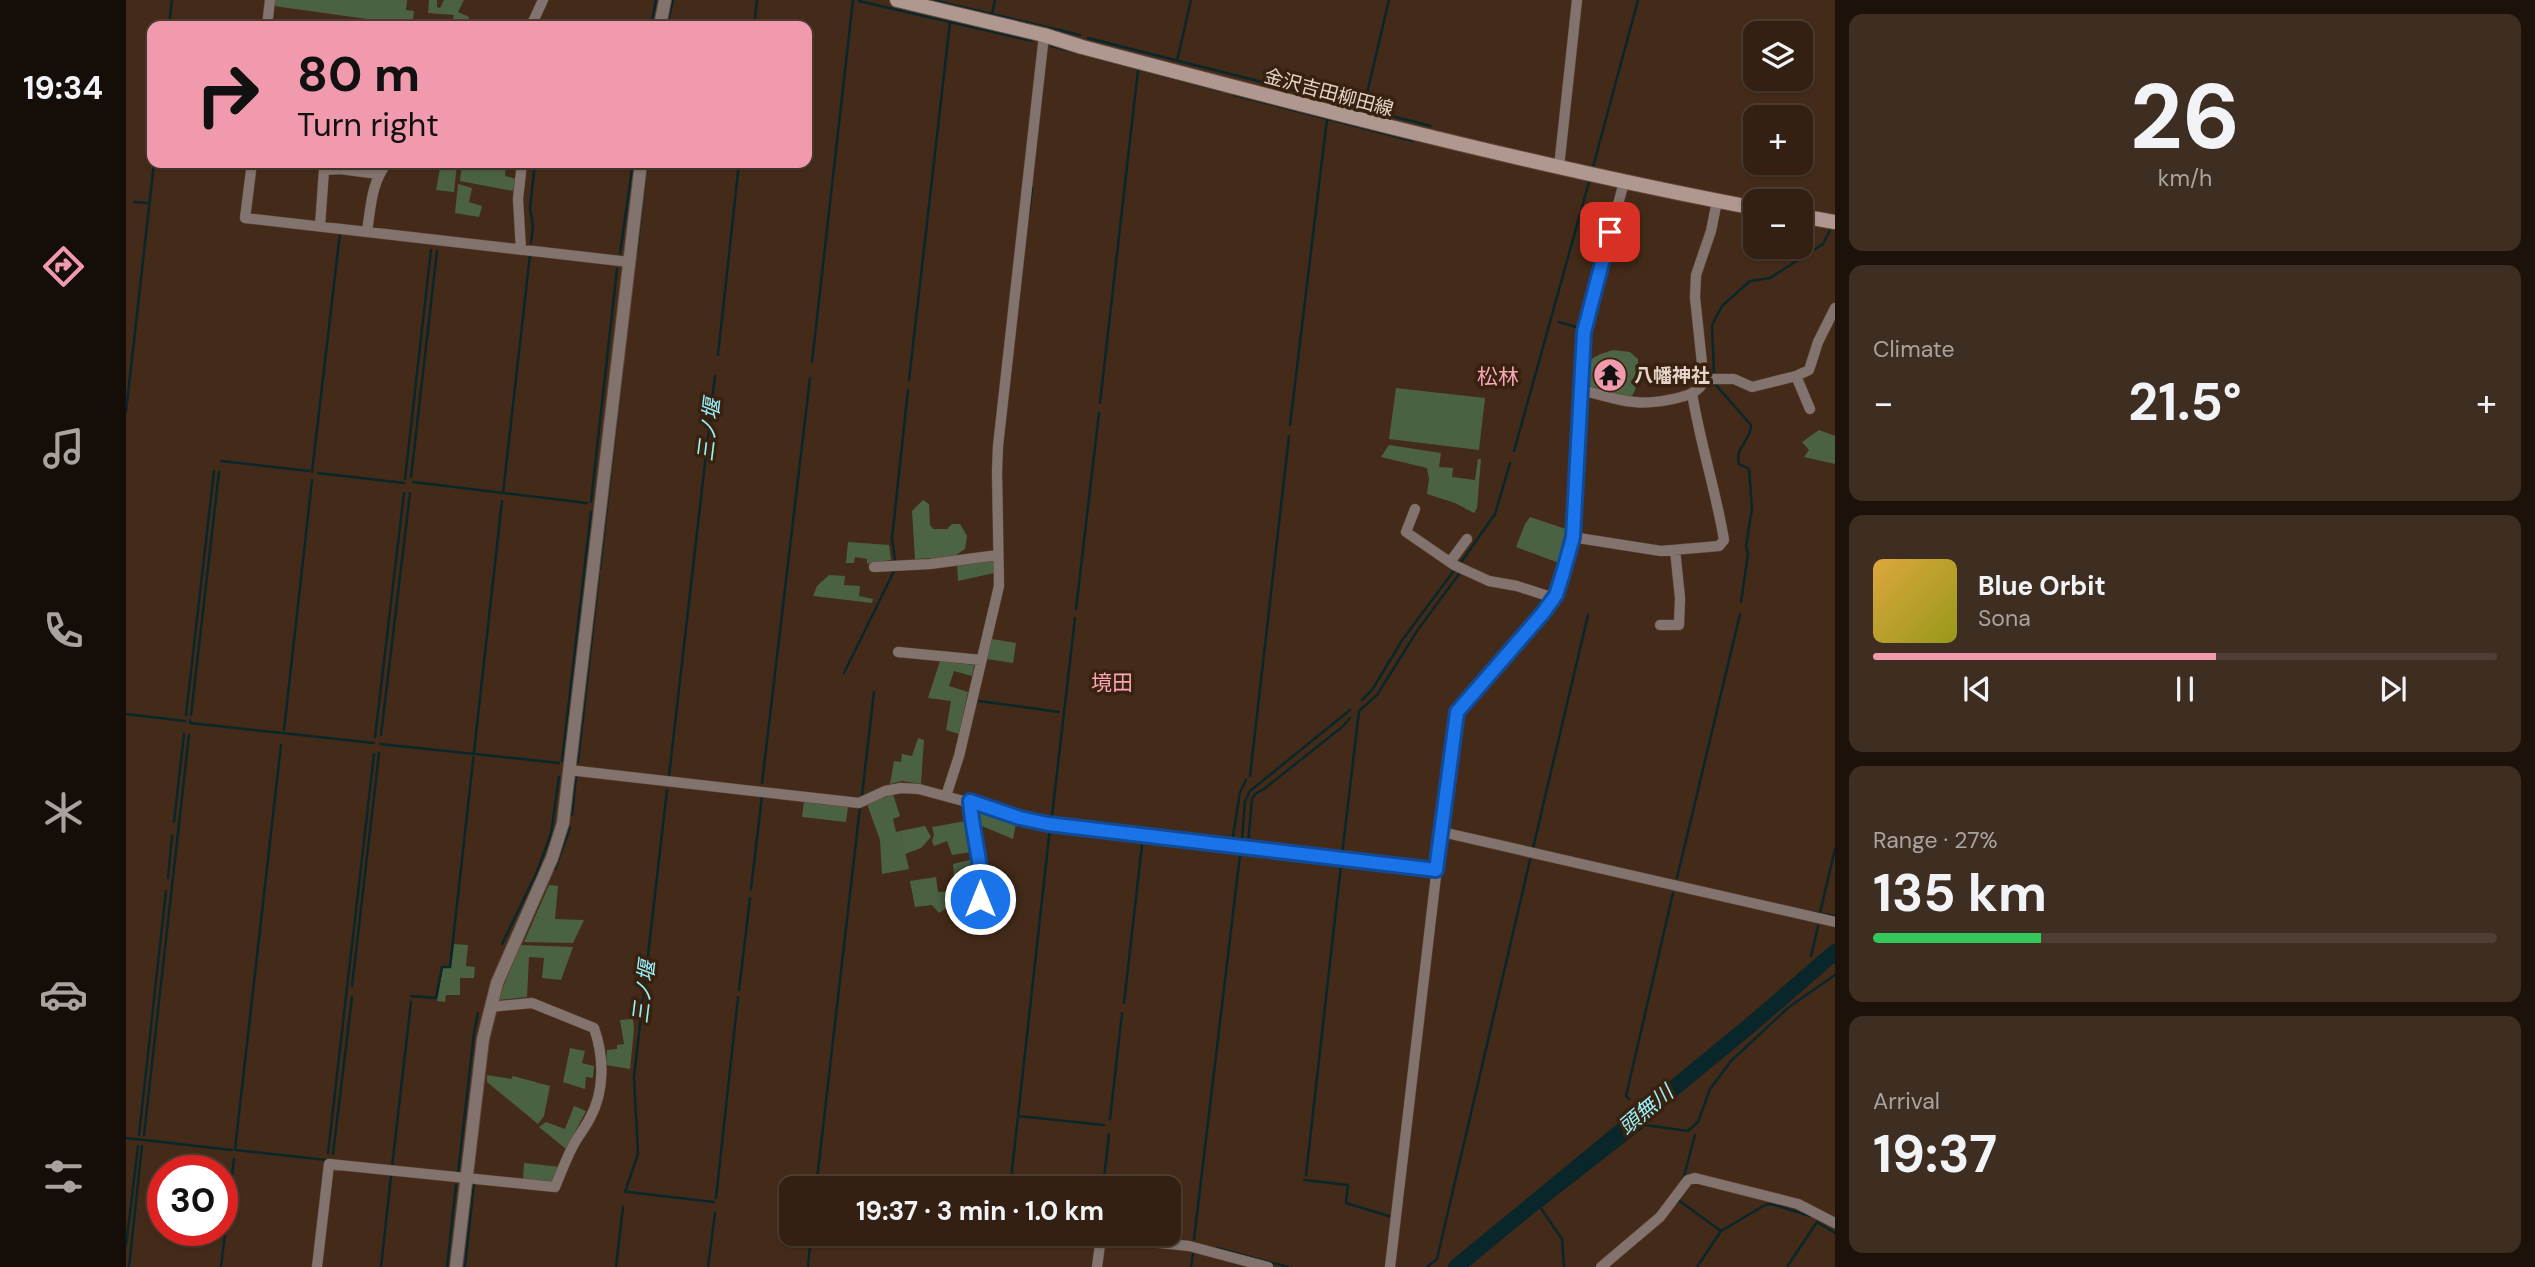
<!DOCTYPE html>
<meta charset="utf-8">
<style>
:root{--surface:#332013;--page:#3e2d21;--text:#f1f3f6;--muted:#a9a3a0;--line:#4e3e33;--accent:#f29aad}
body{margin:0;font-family:"DM Sans","Noto Sans JP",sans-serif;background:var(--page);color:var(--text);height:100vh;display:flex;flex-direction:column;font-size:26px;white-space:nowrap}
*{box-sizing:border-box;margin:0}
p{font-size:23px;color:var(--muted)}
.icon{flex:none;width:38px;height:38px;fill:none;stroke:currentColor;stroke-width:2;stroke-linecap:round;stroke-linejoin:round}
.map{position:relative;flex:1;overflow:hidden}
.side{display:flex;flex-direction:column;gap:14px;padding:14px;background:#1c120a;width:700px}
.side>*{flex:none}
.hud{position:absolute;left:21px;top:21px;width:665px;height:147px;border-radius:14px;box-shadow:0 2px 5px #0004,0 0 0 2px var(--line);background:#f29aad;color:#111;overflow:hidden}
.controls{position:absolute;left:1617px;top:21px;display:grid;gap:14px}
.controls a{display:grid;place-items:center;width:70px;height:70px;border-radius:14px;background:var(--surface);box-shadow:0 2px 5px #0004,0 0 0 2px var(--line);font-size:35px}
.speed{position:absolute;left:21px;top:1155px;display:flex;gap:14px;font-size:35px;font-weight:700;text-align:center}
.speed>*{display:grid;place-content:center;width:91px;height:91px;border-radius:50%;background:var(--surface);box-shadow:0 2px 5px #0004,0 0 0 2px var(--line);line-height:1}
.speed .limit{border:10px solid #d22;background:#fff;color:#111}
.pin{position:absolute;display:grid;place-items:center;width:60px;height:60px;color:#fff;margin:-30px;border-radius:14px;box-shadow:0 4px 10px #0006}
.me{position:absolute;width:77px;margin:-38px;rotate:0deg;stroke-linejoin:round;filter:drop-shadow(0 0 5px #0008)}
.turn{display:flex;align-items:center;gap:24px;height:147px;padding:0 35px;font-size:32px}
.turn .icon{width:91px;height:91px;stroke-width:2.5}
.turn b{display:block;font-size:49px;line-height:60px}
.big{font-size:52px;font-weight:700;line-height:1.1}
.side .widget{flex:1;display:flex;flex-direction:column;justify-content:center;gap:10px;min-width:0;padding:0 24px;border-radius:14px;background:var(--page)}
.side .dial{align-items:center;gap:0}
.dial b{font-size:91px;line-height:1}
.song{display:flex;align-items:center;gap:21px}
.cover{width:84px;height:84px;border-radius:10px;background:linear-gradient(135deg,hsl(40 70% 55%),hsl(60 70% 35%))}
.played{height:7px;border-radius:4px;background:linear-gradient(90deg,var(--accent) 55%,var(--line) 55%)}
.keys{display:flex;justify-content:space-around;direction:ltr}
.heat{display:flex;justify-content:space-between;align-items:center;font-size:38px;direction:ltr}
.charge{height:10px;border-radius:5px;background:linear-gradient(90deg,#34c759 27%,var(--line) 0)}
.trip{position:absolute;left:653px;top:1176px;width:402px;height:70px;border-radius:14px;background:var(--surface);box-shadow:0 2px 5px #0004,0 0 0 2px var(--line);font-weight:700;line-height:70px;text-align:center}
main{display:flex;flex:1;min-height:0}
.dock{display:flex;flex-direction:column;width:126px;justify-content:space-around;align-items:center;background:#140d08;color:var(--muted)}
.dock .icon{width:49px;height:49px}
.dock .on{color:var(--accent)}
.dock b{font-size:32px;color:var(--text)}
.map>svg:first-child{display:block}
.green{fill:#4a6242}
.forest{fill:#4c6444}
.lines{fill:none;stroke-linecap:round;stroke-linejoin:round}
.stream{stroke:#09272a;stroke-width:2.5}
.river{stroke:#09272a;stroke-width:16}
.minor-casing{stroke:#614939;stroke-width:11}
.tertiary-casing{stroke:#614939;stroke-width:14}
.secondary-casing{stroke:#614939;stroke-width:16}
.minor{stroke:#82736e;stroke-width:10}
.tertiary{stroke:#82736e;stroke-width:12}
.secondary{stroke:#b0978f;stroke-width:14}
.route-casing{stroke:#114b97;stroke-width:18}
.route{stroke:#1a73e8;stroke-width:12}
.labels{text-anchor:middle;stroke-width:7;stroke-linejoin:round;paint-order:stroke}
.street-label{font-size:19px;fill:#e4d4c9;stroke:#39210f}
.poi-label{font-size:19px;font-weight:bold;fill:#e4d4c9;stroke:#39210f;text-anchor:start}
.neighbourhood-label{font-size:21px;fill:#f9a6b8;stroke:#39210f}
.water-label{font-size:21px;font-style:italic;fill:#96f2fd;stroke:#39210f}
</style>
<main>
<nav class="dock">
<b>19:34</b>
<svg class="icon on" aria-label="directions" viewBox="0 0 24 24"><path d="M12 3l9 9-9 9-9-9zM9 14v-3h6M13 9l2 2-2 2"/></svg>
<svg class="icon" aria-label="music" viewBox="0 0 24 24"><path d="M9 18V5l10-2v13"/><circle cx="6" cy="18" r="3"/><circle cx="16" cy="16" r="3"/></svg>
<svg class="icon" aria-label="phone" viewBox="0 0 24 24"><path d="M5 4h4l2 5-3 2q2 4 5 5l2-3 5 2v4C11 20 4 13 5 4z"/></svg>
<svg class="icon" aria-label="climate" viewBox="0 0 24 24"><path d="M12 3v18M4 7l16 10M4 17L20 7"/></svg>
<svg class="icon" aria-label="car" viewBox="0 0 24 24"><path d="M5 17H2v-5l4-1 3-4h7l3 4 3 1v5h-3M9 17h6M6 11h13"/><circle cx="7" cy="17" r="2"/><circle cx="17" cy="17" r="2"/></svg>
<svg class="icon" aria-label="filters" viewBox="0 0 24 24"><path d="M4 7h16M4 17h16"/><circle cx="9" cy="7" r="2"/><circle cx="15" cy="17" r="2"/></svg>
</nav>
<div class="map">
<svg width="1709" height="1267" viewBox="0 0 1709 1267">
<rect width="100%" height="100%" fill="#442b19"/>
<path class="green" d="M149 0H281L280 10 288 11 286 26H240L241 19 148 6Z
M303 0H311V7L314 8 318 0H338L332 12 343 17 342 25 326 24 328 15 302 13Z
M315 163H331L328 192 310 190Z
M336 163H380L379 176 390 179 387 191 334 181Z
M332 184 346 188 343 202 356 206 353 217 329 213Z
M1270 388 1359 398 1353 450 1263 439Z
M1693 430 1709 436V464L1678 457 1683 450 1676 442Z
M1263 445 1315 453 1313 467 1327 468 1326 477 1349 480 1352 459H1355L1351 508 1348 513 1329 503 1301 494 1303 479 1301 468 1255 457Z
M1404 517 1443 530 1436 564 1390 547 1399 524Z
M722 542 763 545 765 560 741 564V559L729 557 728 563H720Z
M868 558V573L832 581 831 564Z
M703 575 719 576 718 585 734 586 733 596 747 599 746 603 687 596 691 586Z
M866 639 890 643 887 663 861 659Z
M814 661 848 665 846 676 828 671 823 686 842 692 833 734 820 730 825 701 802 698Z
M792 738 798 740 795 784 776 781 764 784 768 761 775 762 776 754 786 756Z
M767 794 774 816 767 819 770 832 774 831 783 869 756 874 754 840 741 804Z
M678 801 722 807 720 822 676 817Z
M849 807 890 823 887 839 851 824Z
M840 821 845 852 826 855 821 841 808 846 806 841 808 835 806 827Z
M848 859C852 885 852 892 837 914L833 908 824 906 813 913 806 905 789 907 784 881 810 877 812 892 829 891 827 864Z
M423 885 432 886 429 919 458 920 447 943 398 942Z
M328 944 342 945 340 966 349 967 348 978H334V995H320L319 1002 311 1001 317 968H325Z
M394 945 447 947 435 980 416 978 418 958 403 957 401 997 372 1000Z
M507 1019 508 1029 504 1069 480 1065 481 1050 491 1049V1045L498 1044 494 1020Z
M444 1048 459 1051 456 1063 468 1066 467 1078 460 1077 459 1089 437 1082Z
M361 1075 385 1079 387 1076 424 1086 418 1116 412 1124 361 1082Z
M448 1106 460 1111 440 1149 413 1127 420 1122 439 1129Z
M398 1163 435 1167 426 1182 397 1179Z"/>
<path class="forest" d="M1487 350 1504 352 1512 359C1513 399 1505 410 1465 398L1456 382C1461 359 1464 357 1487 350Z
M797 500 803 504 804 525 807 529H821L826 524H834L841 536 839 549 827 557 789 559 786 511Z
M799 826 805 837 795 848 779 854 774 831Z"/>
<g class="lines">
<path class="stream" d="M807 0 954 35
M733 1 906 41
M866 14 869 0
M43 26 46 0
M525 26 530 0
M541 26 547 0
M628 26 631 0
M962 38 1140 83
M925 46 1095 91
M1051 61 1065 0
M1148 86 1305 126
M1108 95 1287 141
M1212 102 1238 96 1241 93 1263 0
M1467 167 1512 0
M8 202 22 203
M903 213 906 188
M405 243 407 226 404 208 409 163
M511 251 521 163
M494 253 506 169
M1433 322 1454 328 1478 238
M592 355 613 163
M686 362 727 0
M1588 372 1586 325 1596 306 1624 281 1644 278 1697 244 1704 230
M783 380 824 22
M1589 384 1625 425C1625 441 1608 448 1613 464L1623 469 1626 509 1620 546 1622 554 1615 602
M974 403 1012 70
M0 412 28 163
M1164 425 1201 119
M1388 451 1463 182
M95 461 183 471
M186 472 214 233
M192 473 278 483
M285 477 311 251
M279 479 305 250
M287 482 461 503
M377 493 404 255
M465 502 491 269
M769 560 766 538 782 390
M1336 561 1369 514 1384 463
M474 569 497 364
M950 609 973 413
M718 673 769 569
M1236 700 1246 690 1277 639 1327 572
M853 701 933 712
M0 714 59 721
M60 715 88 471
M65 715 93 472
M64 720V723L248 743
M158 730 186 480
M255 735 284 493
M249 737 278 493
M254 744 433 763
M436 761 465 512
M452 762 473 574
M543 776 589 376
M1124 776 1163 436
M636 783 684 378
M736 795 748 692
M446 815 450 776
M926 816 949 618
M48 822 58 734
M1116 840 1119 801 1124 791 1224 710
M1106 843 1114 792 1120 780
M1122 844 1126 799 1129 794 1138 789 1216 727 1224 718
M1407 848 1462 615
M1216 855 1233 711 1251 695 1291 631 1333 574
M429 869 444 828
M42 878 46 836
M1551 878 1614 614
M625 889 636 796
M1685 912 1709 916
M1694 913 1709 849
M376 944 410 874 425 834 433 777
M1685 956 1692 926
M226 986 253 753
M613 990 624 898
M285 996 310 998 316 967H324L376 501
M998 1003 1016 845
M1503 1099 1500 1096 1547 893
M1511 1108 1516 1114
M892 1116 978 1125
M984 1119 996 1013
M13 1135 40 891
M18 1135 63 735
M0 1138 106 1150
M109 1149 155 745
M110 1150 200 1160
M202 1153 248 754
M207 1154 226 997
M266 1167 285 1002
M332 1173 348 1033 352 1013
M1180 1175 1215 865
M1178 1180 1222 1185 1220 1203 1266 1217
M1557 1180 1569 1135
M690 1188 734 807
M884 1188 924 828
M977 1188 983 1134
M499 1192 512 1154 508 1077 541 790
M502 1192 588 1202
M590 1198 612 997
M1552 1200 1595 1231
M1068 1239 1114 855
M0 1246 12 1146
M1091 1248 1162 1267
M3 1267 16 1146
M95 1267 108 1159
M255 1267 265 1176
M321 1267 330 1185
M339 1267 348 1183
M490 1267 497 1207
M582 1267 589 1213
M682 1267 685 1234
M1065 1267 1067 1254
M1301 1267 1311 1259 1404 860
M1438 1267 1436 1239 1414 1207 1519 1125 1562 1131 1572 1122 1584 1089 1605 1061 1663 1007 1709 975
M1571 1267 1595 1231 1639 1205 1645 1204 1684 1216
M1661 1267 1691 1222 1709 1233"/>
<path class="river" d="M1330 1267 1627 1023 1709 952"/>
<g class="minor-casing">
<path id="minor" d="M141 26 144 0
M405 26 417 0
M126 163 119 218 503 262
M1433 167 1451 0
M194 226 198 170 214 169 252 174
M241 231C245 207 245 183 261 163
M395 250 392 199 396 163
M1670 376 1684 409
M1577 379H1608L1626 387 1670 376 1683 370 1692 342 1709 308
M1454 390C1472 393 1490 401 1509 402 1523 404 1563 399 1573 388 1578 384 1577 379 1577 373L1569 297 1570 275 1585 231 1591 201
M1289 509 1280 532 1328 565 1363 581 1391 586 1428 598
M1446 537 1535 551 1593 546 1598 540C1590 491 1574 443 1566 393
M1324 562 1341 539
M748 567 804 564 872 555
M1534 625H1553L1554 598 1549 550
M772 652 855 660
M443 770 733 803 759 791 775 788 793 789 922 824 1310 870
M820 796 833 756 873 586 871 471 872 446 918 35
M844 801C845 809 844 817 845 824 850 853 863 881 849 909
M1316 832 1709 922
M191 1267 203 1164 429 1187C435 1173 440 1159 447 1146 452 1136 459 1128 464 1118 479 1091 478 1056 468 1028L406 1003 364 1007
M971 1267 975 1237 1063 1246 1142 1267
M1264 1267 1327 731 1331 712 1417 613 1430 595 1437 573 1446 537 1458 332 1498 182
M1475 1267 1534 1217 1562 1180 1569 1178 1672 1204 1709 1223"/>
</g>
<g class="tertiary-casing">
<path id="tertiary" d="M534 26 539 0
M330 1267 357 1039 371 983 426 858 437 823 515 163"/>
</g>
<g class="secondary-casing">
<path id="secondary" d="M771 0 918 35 956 47C1179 106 1402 165 1629 208
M1675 216 1709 222"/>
</g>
<use href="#minor" class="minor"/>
<use href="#tertiary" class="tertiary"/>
<use href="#secondary" class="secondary"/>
</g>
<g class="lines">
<g class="route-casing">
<path id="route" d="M854 899C858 866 846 834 844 801L894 818 922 824 1310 870 1331 712 1417 613 1430 595 1437 573 1447 537 1458 332 1484 232"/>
</g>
<use href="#route" class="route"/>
</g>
<defs>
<g id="temple-disc" transform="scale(1.75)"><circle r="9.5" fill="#f29aad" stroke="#39210f"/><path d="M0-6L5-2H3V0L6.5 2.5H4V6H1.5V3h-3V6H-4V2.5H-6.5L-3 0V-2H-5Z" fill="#111"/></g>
</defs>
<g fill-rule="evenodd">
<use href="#temple-disc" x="1484" y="375"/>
</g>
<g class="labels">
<g class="street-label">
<text transform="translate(1203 92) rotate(15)" y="7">金沢吉田柳田線</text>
</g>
<g class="poi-label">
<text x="1508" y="382">八幡神社</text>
</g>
<g class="neighbourhood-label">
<text x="1372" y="384">松林</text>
<text x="986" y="690">境田</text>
</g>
<g class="water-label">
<text transform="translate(583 430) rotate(-83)" y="7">三ノ堰</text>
<text transform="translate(518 992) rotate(-83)" y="7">三ノ堰</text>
<text transform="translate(1520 1110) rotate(-40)" y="7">頭無川</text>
</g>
</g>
</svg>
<div class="controls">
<a><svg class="icon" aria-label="layers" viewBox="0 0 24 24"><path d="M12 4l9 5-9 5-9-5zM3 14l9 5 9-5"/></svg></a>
<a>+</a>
<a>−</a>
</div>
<div class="speed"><div class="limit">30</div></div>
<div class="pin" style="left:1484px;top:232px;background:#d93025"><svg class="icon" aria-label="arrive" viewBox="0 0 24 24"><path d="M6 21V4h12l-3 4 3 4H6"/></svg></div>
<svg class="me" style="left:854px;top:899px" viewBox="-20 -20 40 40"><circle r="17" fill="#1a73e8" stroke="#fff" stroke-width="3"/><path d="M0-11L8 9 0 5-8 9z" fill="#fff"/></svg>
<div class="trip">19:37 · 3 min · 1.0 km</div>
<div class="hud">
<div class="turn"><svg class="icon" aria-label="right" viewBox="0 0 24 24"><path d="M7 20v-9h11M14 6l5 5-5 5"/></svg><div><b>80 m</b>Turn right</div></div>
</div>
</div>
<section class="side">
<div class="widget dial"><b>26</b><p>km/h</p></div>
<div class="widget"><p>Climate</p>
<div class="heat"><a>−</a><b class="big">21.5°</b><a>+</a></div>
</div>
<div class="widget">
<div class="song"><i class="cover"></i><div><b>Blue Orbit</b><p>Sona</p></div></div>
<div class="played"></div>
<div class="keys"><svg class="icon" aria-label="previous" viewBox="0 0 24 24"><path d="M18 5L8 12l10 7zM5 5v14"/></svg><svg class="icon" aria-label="pause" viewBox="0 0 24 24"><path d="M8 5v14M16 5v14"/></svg><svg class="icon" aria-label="next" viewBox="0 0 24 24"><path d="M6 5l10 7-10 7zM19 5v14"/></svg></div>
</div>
<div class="widget"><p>Range · 27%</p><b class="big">135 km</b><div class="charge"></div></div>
<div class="widget"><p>Arrival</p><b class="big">19:37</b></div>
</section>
</main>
